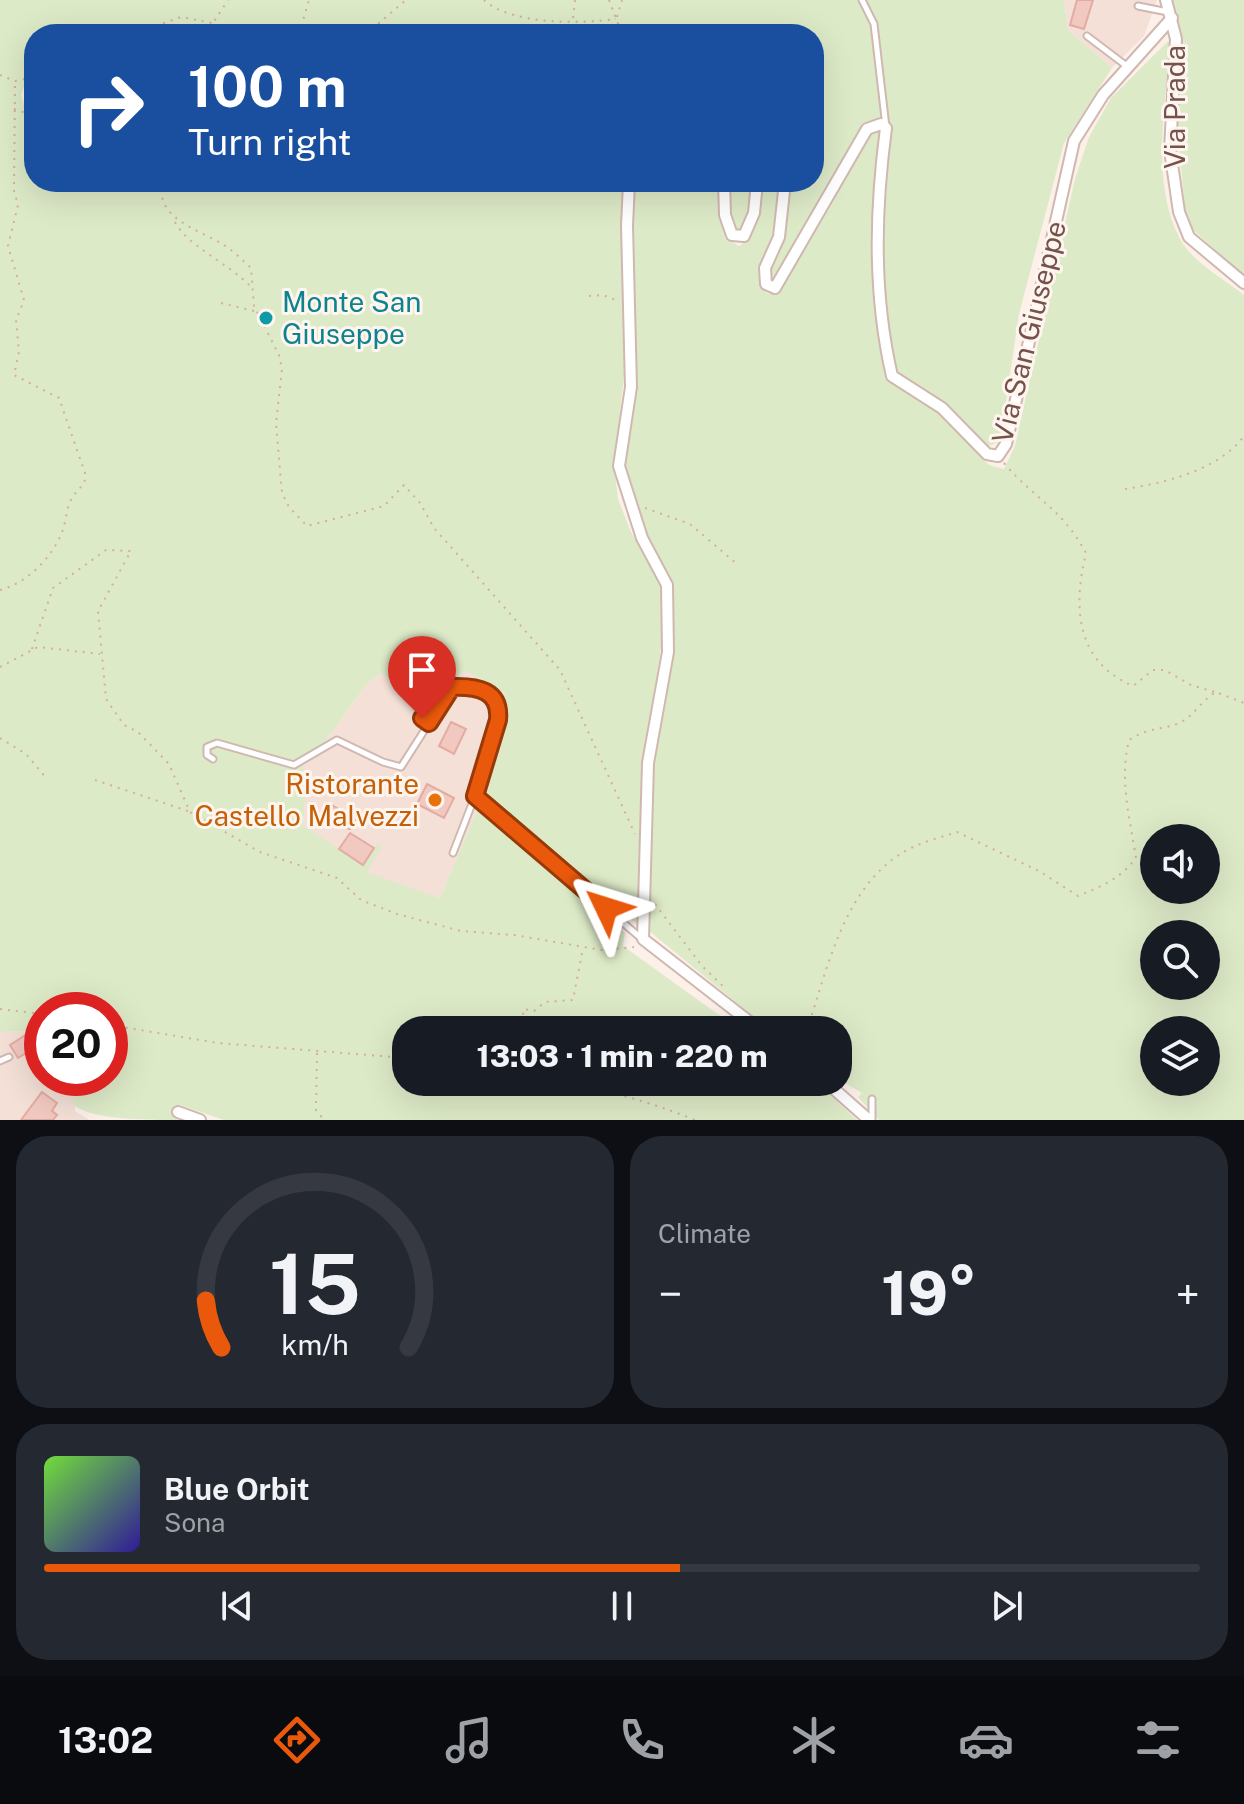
<!DOCTYPE html>
<meta charset="utf-8">
<style>
:root{--surface:#171b24;--page:#242831;--text:#f1f3f6;--muted:#9ea1a6;--line:#363941;--accent:#ea580c}
body{margin:0;font-family:"Public Sans",sans-serif;background:var(--page);color:var(--text);height:100vh;display:flex;flex-direction:column;font-size:30px;white-space:nowrap}
*{box-sizing:border-box;margin:0}
p{font-size:26px;color:var(--muted)}
.icon{flex:none;width:44px;height:44px;fill:none;stroke:currentColor;stroke-width:2;stroke-linecap:round;stroke-linejoin:round}
.map{position:relative;height:1120px;overflow:hidden}
.drawer{display:flex;flex-direction:column;gap:16px;padding:16px;background:#0d0f14;flex:1}
.drawer>*{flex:none}
.banner{position:absolute;left:24px;top:24px;width:800px;height:168px;border-radius:32px;box-shadow:0 8px 32px #0002;background:#1a4fa0;color:#fff;overflow:hidden}
.tools{position:absolute;left:1140px;top:824px;display:grid;gap:16px}
.tools a{display:grid;place-items:center;width:80px;height:80px;border-radius:50%;background:var(--surface);box-shadow:0 8px 32px #0002;font-size:40px}
.speed{position:absolute;left:24px;top:992px;display:flex;gap:16px;font-size:40px;font-weight:700;text-align:center}
.speed>*{display:grid;place-content:center;width:104px;height:104px;border-radius:50%;background:var(--surface);box-shadow:0 8px 32px #0002;line-height:1}
.speed .limit{border:12px solid #d22;background:#fff;color:#111}
.pin{position:absolute;display:grid;place-items:center;width:68px;height:68px;color:#fff;margin:-82px -34px;border-radius:50% 50% 50% 0;rotate:-45deg;box-shadow:0 0 8px #0007}
.pin .icon{rotate:45deg}
.me{position:absolute;width:88px;margin:-44px;rotate:311deg;stroke-linejoin:round;filter:drop-shadow(0 0 6px #0008)}
.turn{display:flex;align-items:center;gap:28px;height:168px;padding:0 32px;font-size:36px}
.turn .icon{width:104px;height:104px;stroke-width:2.5}
.turn b{display:block;font-size:56px;line-height:68px}
.big{font-size:60px;font-weight:800;line-height:1.1}
.drawer .widget{flex:1;display:flex;flex-direction:column;justify-content:center;gap:12px;min-width:0;padding:0 28px;border-radius:32px;background:var(--page)}
.drawer .dial{align-items:center;gap:0}
.dial svg{height:208px;overflow:visible;fill:none;stroke:var(--line);stroke-width:7;stroke-linecap:round;text-anchor:middle}
.dial text{fill:var(--text);stroke:none}
.song{display:flex;align-items:center;gap:24px}
.cover{width:96px;height:96px;border-radius:12px;background:linear-gradient(135deg,hsl(100 70% 55%),hsl(250 70% 35%))}
.played{height:8px;border-radius:4px;background:linear-gradient(90deg,var(--accent) 55%,var(--line) 55%)}
.keys{display:flex;justify-content:space-around;direction:ltr}
.heat{display:flex;justify-content:space-between;align-items:center;font-size:44px;direction:ltr}
.drawer .tiles{flex:1;display:grid;gap:16px;grid-template-columns:1fr 1fr}
.widget:last-child{grid-column:span 2}
.trip{position:absolute;left:392px;top:1016px;width:460px;height:80px;border-radius:32px;background:var(--surface);box-shadow:0 8px 32px #0002;font-weight:800;line-height:80px;text-align:center}
.menu{display:flex;height:128px;justify-content:space-around;align-items:center;background:#090b0e;color:var(--muted)}
.menu .icon{width:56px;height:56px}
.menu .on{color:var(--accent)}
.menu b{font-size:36px;color:var(--text)}
.map>svg:first-child{display:block}
.residential{fill:#f4e0d7}
.green{fill:#ddeac7;fill-rule:evenodd}
.building{fill:#f1c9c1;stroke:#e3aca1;stroke-width:2}
.lines{fill:none;stroke-linecap:round;stroke-linejoin:round}
.lane-casing{stroke:#d0b8b1;stroke-width:9}
.street-casing{stroke:#d0b8b1;stroke-width:14}
.path{stroke:#d7aca3;stroke-width:2;stroke-dasharray:2 6;stroke-linecap:butt}
.lane{stroke:#fff;stroke-width:5}
.street{stroke:#fff;stroke-width:10}
.route-casing{stroke:#983908;stroke-width:20}
.route{stroke:#ea580c;stroke-width:14}
.culture-dot{fill:#0f9aa8;stroke:#fff5ef;stroke-width:3}
.food-dot{fill:#e8710a;stroke:#fff5ef;stroke-width:3}
.labels{text-anchor:middle;stroke-width:6;stroke-linejoin:round;paint-order:stroke}
.street-label{font-size:28px;fill:#76524c;stroke:#fff5ef}
.culture-label{font-size:28px;fill:#0d838f;stroke:#fff5ef;text-anchor:start}
.food-label{font-size:28px;fill:#c56008;stroke:#fff5ef;text-anchor:end}
</style>
<div class="map">
<svg width="1244" height="1120" viewBox="0 0 1244 1120">
<rect width="100%" height="100%" fill="#fcf0e9"/>
<path class="residential" d="M1064 0H1157L1144 36 1112 68 1068 30Z
M466 671 505 693 478 808 440 898 366 872 381 847 377 844 363 865 303 826 307 775 297 762 325 742 365 686 381 673 434 710 444 685Z
M42 1031V1078H99L90 1091 76 1094 75 1111 89 1120H0V1032Z"/>
<path class="green" d="M0 0H1064L1068 30 1112 68 1064 143 1019 314 1000 441 987 447 930 392 894 370 885 318 880 238 889 128 879 119 861 131 779 275 771 276 769 267 784 233 788 182H814V34H34V85H25L21 95 24 104 34 106V182H625L621 223 627 349 614 465 618 499 631 532 661 586 662 641 644 762 640 926 609 904 602 914 625 933 623 946 740 1030H406V1082H816L857 1120H224L180 1105 177 1120C150 1120 82 1120 72 1102L76 1094 90 1091 99 1078H110V1010H42V1031L0 1032ZM466 671 505 693 478 808 440 898 367 872 382 847 377 843 363 864 303 826 307 775 298 761 325 742 365 686 381 673 434 710 444 685Z
M1171 0H1244V276L1190 227 1185 210 1177 123 1181 43Z
M1168 41 1170 45C1166 105 1150 182 1180 239 1192 262 1224 279 1244 295V1120H879L858 1097 862 1093 838 1079V1030H770L649 931 653 760 671 584 646 533 625 461 635 386 631 224 635 182H718L725 238 739 246 750 239 760 182H782L775 232 762 267 759 287 768 294 778 292 831 206 869 132 876 128 883 134 875 289 886 379 927 403 989 465 1004 469 1015 446 1075 179 1089 137 1111 98ZM1154 838H1206V890H1154ZM1154 934H1206V986H1154ZM1154 1030H1206V1082H1154Z
M727 182H754L745 227 739 230 732 224Z"/>
<path class="building" d="M1077 0H1093L1084 29 1070 25Z
M451 722 466 729 454 754 439 746Z
M427 784 454 798 444 818 417 804Z
M332 805 356 820 350 829 333 825V818L326 814Z
M350 833 374 848 363 865 339 849Z
M27 1034 36 1047 18 1058 10 1045Z
M42 1092 57 1103 52 1111 57 1115 53 1120H21Z"/>
<g class="lines">
<g class="lane-casing">
<path id="lane" d="M862 0 874 24 886 127
M1138 6 1168 12
M1087 36 1128 67
M213 759 207 755V747L217 743 294 765 337 740 383 762 401 767 452 687C473 686 491 687 500 707L475 796 642 939
M453 853 475 796
M0 1061 9 1057
M872 1099V1120"/>
</g>
<g class="street-casing">
<path id="street" d="M1166 0 1176 39 1170 150 1179 212 1189 237 1244 283
M629 182 627 226 631 387 619 466 642 538 667 585 668 652 648 763 643 939 760 1030
M724 182 725 215 732 235 744 236 754 213 757 182
M785 182 779 237 765 268 766 284 775 288 867 129 881 124 886 128C875 211 873 294 892 376L942 408 987 454 998 456 1006 444 1074 141 1103 95 1172 18
M826 1082 869 1120
M178 1112 200 1120"/>
</g>
<path class="path" d="M484 0C511 25 581 24 616 19
M609 0 622 34
M617 17 622 0
M573 18 575 0
M133 34 181 17 212 23
M206 34 228 0
M299 34 309 0
M366 34 406 0
M0 75 15 81 34 77
M14 109 34 116
M163 182C153 218 200 230 222 244 233 250 242 260 251 268L254 306 279 355 282 369 276 423 282 493 289 507 307 526 384 506 404 485 420 503 434 528 560 670 635 834
M175 222C186 245 231 265 251 287
M589 296 603 295 618 301
M221 303 254 311
M1004 463C1035 500 1061 507 1086 553 1073 607 1075 661 1133 686L1153 670H1165L1191 685 1215 692
M1125 489C1165 483 1219 470 1244 436
M645 508 690 524 737 564
M0 590C27 583 52 558 62 532 66 522 66 511 70 502 74 491 84 488 86 476L59 398 14 375 19 352 16 320 24 300 8 246 18 205 14 191 15 81
M32 649 53 588 106 550 131 551 98 611 106 699 124 725 138 732 169 764 190 812 260 852 337 878 361 900 397 914 461 931 514 935 602 950 634 947
M0 667 38 647 100 654
M0 738 26 754 47 779
M95 780 188 811
M655 904 702 966 725 988
M0 1009 42 1014
M110 1025 218 1043 406 1058
M771 1025 778 1030
M500 1030 521 1025 524 1009 534 1011 545 1002 573 1000 583 948
M807 1030C828 967 845 881 911 848 925 841 942 837 957 832L1039 871 1078 896C1102 886 1120 879 1136 858 1130 819 1119 780 1129 740 1150 726 1168 730 1183 721 1194 715 1202 700 1216 692L1244 703
M317 1053 316 1110 324 1120
M554 1082C604 1089 648 1101 695 1120"/>
<use href="#lane" class="lane"/>
<use href="#street" class="street"/>
</g>
<g class="lines">
<g class="route-casing">
<path id="route" d="M422 718 429 723 452 687C477 686 501 690 498 720L475 796 606 908"/>
</g>
<use href="#route" class="route"/>
</g>
<circle class="culture-dot" cx="266" cy="318" r="8"/>
<circle class="food-dot" cx="435" cy="800" r="8"/>
<g class="labels">
<g class="street-label">
<text transform="translate(1175 107) rotate(-90)" y="10">Via Prada</text>
<text transform="translate(1029 332) rotate(-76)" y="10">Via San Giuseppe</text>
</g>
<g class="culture-label">
<text x="282" y="312">Monte San<tspan x="282" dy="32">Giuseppe</tspan></text>
</g>
<g class="food-label">
<text x="419" y="794">Ristorante<tspan x="419" dy="32">Castello Malvezzi</tspan></text>
</g>
</g>
</svg>
<div class="tools">
<a><svg class="icon" aria-label="sound" viewBox="0 0 24 24"><path d="M4 9h4l5-4v14l-5-4H4zM17 9q2 3 0 6"/></svg></a>
<a><svg class="icon" aria-label="search" viewBox="0 0 24 24"><circle cx="10" cy="10" r="6"/><path d="M15 15l6 6"/></svg></a>
<a><svg class="icon" aria-label="layers" viewBox="0 0 24 24"><path d="M12 4l9 5-9 5-9-5zM3 14l9 5 9-5"/></svg></a>
</div>
<div class="speed"><div class="limit">20</div></div>
<div class="pin" style="left:422px;top:718px;background:#d93025"><svg class="icon" aria-label="arrive" viewBox="0 0 24 24"><path d="M6 21V4h12l-3 4 3 4H6"/></svg></div>
<svg class="me" style="left:606px;top:908px" viewBox="-20 -20 40 40"><path d="M0-17L14 15 0 8-14 15z" fill="#ea580c" stroke="#fff" stroke-width="4"/></svg>
<div class="trip">13:03 · 1 min · 220 m</div>
<div class="banner">
<div class="turn"><svg class="icon" aria-label="right" viewBox="0 0 24 24"><path d="M7 20v-9h11M14 6l5 5-5 5"/></svg><div><b>100 m</b>Turn right</div></div>
</div>
</div>
<section class="drawer">
<div class="tiles">
<div class="widget dial"><svg viewBox="0 0 100 80">
<path d="M14 69A42 42 0 1 1 86 69"/>
<path d="M14 69A42 42 0 0 1 8 51" stroke="#ea580c"/>
<text x="50" y="56" font-size="32" font-weight="700">15</text>
<text x="50" y="72" font-size="11">km/h</text>
</svg></div>
<div class="widget"><p>Climate</p>
<div class="heat"><a>−</a><b class="big">19°</b><a>+</a></div>
</div>
<div class="widget">
<div class="song"><i class="cover"></i><div><b>Blue Orbit</b><p>Sona</p></div></div>
<div class="played"></div>
<div class="keys"><svg class="icon" aria-label="previous" viewBox="0 0 24 24"><path d="M18 5L8 12l10 7zM5 5v14"/></svg><svg class="icon" aria-label="pause" viewBox="0 0 24 24"><path d="M8 5v14M16 5v14"/></svg><svg class="icon" aria-label="next" viewBox="0 0 24 24"><path d="M6 5l10 7-10 7zM19 5v14"/></svg></div>
</div>
</div>
</section>
<nav class="menu">
<b>13:02</b>
<svg class="icon on" aria-label="directions" viewBox="0 0 24 24"><path d="M12 3l9 9-9 9-9-9zM9 14v-3h6M13 9l2 2-2 2"/></svg>
<svg class="icon" aria-label="music" viewBox="0 0 24 24"><path d="M9 18V5l10-2v13"/><circle cx="6" cy="18" r="3"/><circle cx="16" cy="16" r="3"/></svg>
<svg class="icon" aria-label="phone" viewBox="0 0 24 24"><path d="M5 4h4l2 5-3 2q2 4 5 5l2-3 5 2v4C11 20 4 13 5 4z"/></svg>
<svg class="icon" aria-label="climate" viewBox="0 0 24 24"><path d="M12 3v18M4 7l16 10M4 17L20 7"/></svg>
<svg class="icon" aria-label="car" viewBox="0 0 24 24"><path d="M5 17H2v-5l4-1 3-4h7l3 4 3 1v5h-3M9 17h6M6 11h13"/><circle cx="7" cy="17" r="2"/><circle cx="17" cy="17" r="2"/></svg>
<svg class="icon" aria-label="filters" viewBox="0 0 24 24"><path d="M4 7h16M4 17h16"/><circle cx="9" cy="7" r="2"/><circle cx="15" cy="17" r="2"/></svg>
</nav>
